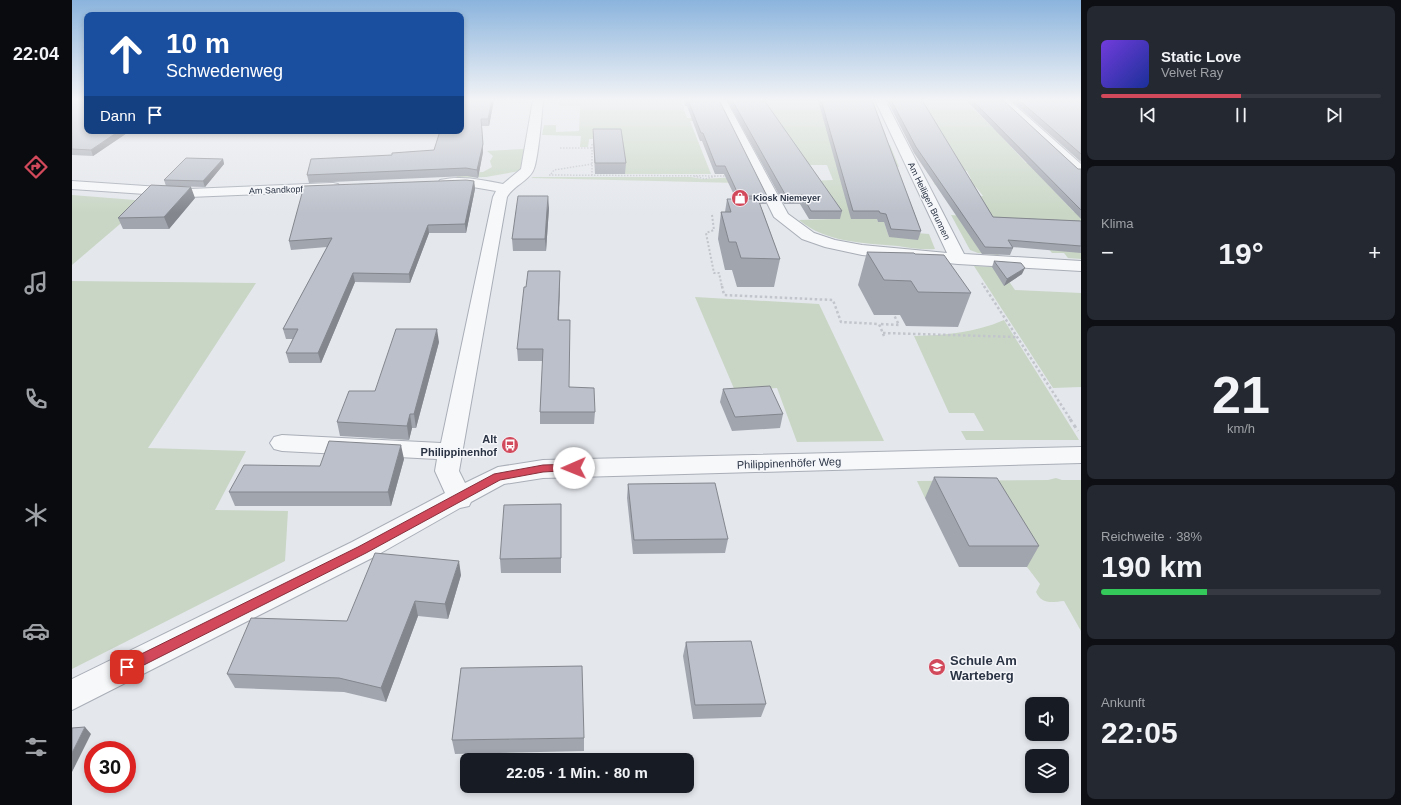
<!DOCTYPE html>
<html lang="de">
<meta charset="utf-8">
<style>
:root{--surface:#171b24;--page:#242831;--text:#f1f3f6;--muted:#9ea1a6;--line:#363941;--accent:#d1495b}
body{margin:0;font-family:Arial,sans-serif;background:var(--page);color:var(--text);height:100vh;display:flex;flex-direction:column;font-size:15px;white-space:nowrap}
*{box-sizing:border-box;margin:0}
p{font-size:13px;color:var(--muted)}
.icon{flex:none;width:22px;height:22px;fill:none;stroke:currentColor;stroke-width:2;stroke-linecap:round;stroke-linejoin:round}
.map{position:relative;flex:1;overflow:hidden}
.sheet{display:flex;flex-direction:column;gap:6px;padding:6px;background:#0d0f14;width:320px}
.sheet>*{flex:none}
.guide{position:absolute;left:12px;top:12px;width:380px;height:122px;border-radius:8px;box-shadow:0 2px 6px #0003;background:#1a4fa0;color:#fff;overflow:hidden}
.tools{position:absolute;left:953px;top:697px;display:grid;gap:8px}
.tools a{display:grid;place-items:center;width:44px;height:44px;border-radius:8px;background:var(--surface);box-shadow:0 2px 6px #0003;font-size:20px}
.speed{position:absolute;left:12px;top:741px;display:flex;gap:8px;font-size:20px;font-weight:700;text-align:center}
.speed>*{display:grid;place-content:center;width:52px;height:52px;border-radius:50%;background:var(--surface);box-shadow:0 2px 6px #0003;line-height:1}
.speed .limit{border:6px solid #d22;background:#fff;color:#111}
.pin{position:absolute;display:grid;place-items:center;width:34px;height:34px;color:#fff;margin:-17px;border-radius:8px;box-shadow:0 2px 6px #0006}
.me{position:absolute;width:44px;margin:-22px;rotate:269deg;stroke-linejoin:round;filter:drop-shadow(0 0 3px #0008)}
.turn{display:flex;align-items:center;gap:14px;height:84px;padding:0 16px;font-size:18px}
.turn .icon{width:52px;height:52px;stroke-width:2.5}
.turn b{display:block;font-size:28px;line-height:34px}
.then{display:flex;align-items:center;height:38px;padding:0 16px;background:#0003;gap:8px;font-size:15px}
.big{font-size:30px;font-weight:800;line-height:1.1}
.sheet .widget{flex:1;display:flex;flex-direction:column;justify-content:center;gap:6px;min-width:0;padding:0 14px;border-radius:8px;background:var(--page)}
.sheet .dial{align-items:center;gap:0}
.dial b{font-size:52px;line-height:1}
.song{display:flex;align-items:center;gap:12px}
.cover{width:48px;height:48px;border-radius:6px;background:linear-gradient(135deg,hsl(260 70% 55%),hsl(230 70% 35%))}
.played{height:4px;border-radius:2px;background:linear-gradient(90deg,var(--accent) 50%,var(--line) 50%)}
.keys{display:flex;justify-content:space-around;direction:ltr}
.heat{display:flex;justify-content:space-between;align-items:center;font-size:22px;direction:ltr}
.charge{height:6px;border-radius:3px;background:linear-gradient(90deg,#34c759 38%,var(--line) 0)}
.trip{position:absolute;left:388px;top:753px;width:234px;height:40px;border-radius:8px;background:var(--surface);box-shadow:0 2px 6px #0003;font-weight:800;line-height:40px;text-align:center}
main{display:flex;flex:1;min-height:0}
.dock{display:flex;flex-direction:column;width:72px;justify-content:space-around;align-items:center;background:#090b0e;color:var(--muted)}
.dock .icon{width:28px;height:28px}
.dock .selected{color:var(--accent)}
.dock b{font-size:18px;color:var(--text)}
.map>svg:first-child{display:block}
.green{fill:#c9d6c5}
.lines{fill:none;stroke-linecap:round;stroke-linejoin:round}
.minor-casing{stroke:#a9aeb7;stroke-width:2}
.path-far3{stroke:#c2c5cb;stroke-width:1.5;stroke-dasharray:1.5 1.5;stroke-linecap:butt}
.path-far2{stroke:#c2c5cb;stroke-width:2;stroke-dasharray:2 2;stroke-linecap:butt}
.path-far1{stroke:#c2c5cb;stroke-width:2.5;stroke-dasharray:2.5 2.5;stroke-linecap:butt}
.path{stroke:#c2c5cb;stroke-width:3;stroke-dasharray:3.5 3.5;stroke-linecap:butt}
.minor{fill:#f7f8fa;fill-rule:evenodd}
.wall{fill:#a1a5ae}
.shaded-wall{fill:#83868d}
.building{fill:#bbc0ca;stroke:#83868d}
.route{fill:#d1495b;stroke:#882f3b}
.labels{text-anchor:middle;stroke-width:3;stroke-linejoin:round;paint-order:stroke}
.far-street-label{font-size:9px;fill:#2b3445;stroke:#f4f6f9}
.far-poi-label{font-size:9px;font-weight:bold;fill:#2b3445;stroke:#f4f6f9;text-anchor:start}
.poi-label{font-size:11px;font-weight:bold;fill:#2b3445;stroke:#f4f6f9;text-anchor:end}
.street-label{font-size:11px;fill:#2b3445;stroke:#f4f6f9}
.near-poi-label{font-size:13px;font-weight:bold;fill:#2b3445;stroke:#f4f6f9;text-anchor:start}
</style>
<main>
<nav class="dock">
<b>22:04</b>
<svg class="icon selected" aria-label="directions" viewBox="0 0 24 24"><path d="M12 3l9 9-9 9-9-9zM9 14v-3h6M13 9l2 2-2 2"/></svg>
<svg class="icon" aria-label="music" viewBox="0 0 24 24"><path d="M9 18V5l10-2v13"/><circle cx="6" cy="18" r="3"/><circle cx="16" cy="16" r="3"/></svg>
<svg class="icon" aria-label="phone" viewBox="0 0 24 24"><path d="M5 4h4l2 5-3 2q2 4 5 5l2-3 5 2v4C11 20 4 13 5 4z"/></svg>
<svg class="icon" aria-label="climate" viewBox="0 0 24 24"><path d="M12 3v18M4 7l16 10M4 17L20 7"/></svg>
<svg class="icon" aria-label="car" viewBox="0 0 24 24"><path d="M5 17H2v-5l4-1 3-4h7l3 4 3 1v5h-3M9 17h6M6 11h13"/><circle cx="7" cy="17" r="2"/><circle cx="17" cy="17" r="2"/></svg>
<svg class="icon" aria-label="filters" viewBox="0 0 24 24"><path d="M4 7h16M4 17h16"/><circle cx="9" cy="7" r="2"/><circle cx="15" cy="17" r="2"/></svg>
</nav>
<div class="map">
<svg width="1009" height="805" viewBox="0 0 1009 805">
<rect width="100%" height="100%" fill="#e4e7ec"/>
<path class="green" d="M487 100H609L615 118H641L652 121H618L639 174H553L549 139H517L516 147H508L509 136 470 135 472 125H484V132L507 131 508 106H486Z
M682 100H798L814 135H803L808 145H818L827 167 786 159 806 222H812L817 237 844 233 857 234 863 249C851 250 838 248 826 246 793 243 754 243 727 220L761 219 737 181 761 180 755 165H695Z
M831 100 921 101 899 106 921 128 950 129 929 136 954 163 989 164 965 173 1002 212H1009V259L996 258 992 253H980L970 241 900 238 907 249 924 250 927 255 906 253 898 250 879 215 914 218 902 197 911 196 904 187 863 185 859 176 899 179 895 171 887 170Z
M452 149 448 171 414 177 385 178 384 173 411 172 420 167 418 161 421 156 415 151Z
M461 177H619L631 179 665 177 667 183 459 178Z
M0 195 75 201 0 265Z
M902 266 927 267 943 290 1009 293V387L981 388Z
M0 281 184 283 76 448 174 451 143 510 216 511 213 561 0 669Z
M623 297 747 304 812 441 725 442 705 388 663 391Z
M932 320 1007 440H894L889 431H912L902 413H877L842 336C874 335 902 333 932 320Z
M984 478 990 480H1009V631L992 601C980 602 970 605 964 592L968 584 955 567 915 498H853L845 481 976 480Z"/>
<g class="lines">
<g class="minor-casing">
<path id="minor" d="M461 100H471C470 113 466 163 461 171 455 182 441 186 435 197L387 471 393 483 426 467 471 460 1009 447V463L471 478 432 484 399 502 397 506 388 508 300 558 0 710V679L280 542 373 493 363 471 365 459 210 451 202 449 198 443 202 437 210 435 369 443 421 197 424 191 395 186H368L366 183 368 180C389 175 411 180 431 184L449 169Z
M644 100H654L716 214 742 233 763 240 790 245 875 253 803 100H813L892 254 1009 261V271L886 264 790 255 753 247 730 239 702 217Z
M926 100H937L1009 164V175L1004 174Z
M0 181 117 189 261 183 266 184 268 187 266 190 261 191 117 197 0 189Z"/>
</g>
<path class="path-far3" d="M520 144V175
M488 148H520
M479 174 482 170 520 164
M477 175 656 176
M622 176 633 179 644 176"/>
<path class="path-far2" d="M640 215 642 230 634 233 642 273H647L650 287
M910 283 912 287"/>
<path class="path-far1" d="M650 286 652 295 761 300 769 322 807 324
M912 286 999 420
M811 333 945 337
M812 336 807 324 827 325 822 315"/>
<path class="path" d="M998 419 1006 431"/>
<use href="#minor" class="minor"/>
</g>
<path class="wall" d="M0 100 15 131H58L21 156 0 155Z
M422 100 417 126H410L411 152 406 178 395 176 237 183 235 175 320 155 362 150Z
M612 100H647L695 196 694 204H688L708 259 702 287H665L660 270H653L646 239 649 212H653L655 199H664L652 174H643L630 141H628L615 106H613Z
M655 100H692L770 211 768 219H737L728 204H712Z
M746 100H800L849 231 846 240 817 237 812 222H806L805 219H779Z
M815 100H850L921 217 1009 221V253L940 247 941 248 938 255 910 254 842 153Z
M894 100H931L1006 169H1009V219Z
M939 100H1009V162Z
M521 129 554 163 553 174H523L521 139Z
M151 159 152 164 133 187 94 186 92 180Z
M402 181 403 189 394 233H357L338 283 283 282 249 363H217L214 353 221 339H214L211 329 255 247 219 250 217 241Z
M123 198 97 229H51L46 218Z
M477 208 474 251H441L440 239Z
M795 252 843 254 899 293 886 327 834 326 828 315H802L786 285Z
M922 261 950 274 932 286 920 267Z
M488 282 487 320 497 387 523 412 522 424H468V412L471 361H446L445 349Z
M367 342 344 428H340L337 440 268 436 265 422 303 391Z
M651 389 711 414 708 428 660 431 648 402Z
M332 459 319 506H163L157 492Z
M862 477 967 546 955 567H887L853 498Z
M556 484 656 539 653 553 561 554 555 498Z
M489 518V573H429L428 559Z
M389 575 376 619 346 616 314 702 272 692 163 688 155 674 275 621Z
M614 642 694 704 689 717 621 719 611 656Z
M512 738V751L383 754 380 740Z"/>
<path class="shaded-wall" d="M420 100H422L417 126 416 119Z
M409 119 411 152 406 178 405 170Z
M47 131H58L21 156 19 150Z
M151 159 152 164 133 187 131 181Z
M402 181 403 189 394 233 393 224Z
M119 187 123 198 97 229 92 217Z
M476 196 477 208 474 251 473 239Z
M356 225 357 233 338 283 337 274Z
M953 268 950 274 932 286 935 279Z
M488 271V282L486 331V320Z
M281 273 283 282 249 363 246 353Z
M365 329 367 342 344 428 342 414Z
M338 414 340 428 337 440 335 426Z
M329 445 332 459 319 506 316 492Z
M387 561 389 575 376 619 373 604Z
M343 601 346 616 314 702 309 688Z
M13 727 19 734 0 772V753Z"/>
<path class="building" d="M0 100H15V131H47L19 150 0 149Z
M389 100H420L416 119H409L411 144 405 170 394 168 235 175 239 159 320 155V153L362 150 368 131H389Z
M616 100H647L695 196H667L653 166H644L631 133H629Z
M660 100H692L770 211H739L730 195 714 196Z
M749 100H800L849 231 819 229 814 214 808 213 807 211H781Z
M819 100H850L921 217 1009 221V246L936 240 941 248 913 247 844 147Z
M900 100H931L1006 169H1009V210Z
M947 100H1009V154Z
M521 129H549L554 163H523Z
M114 158 151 159 131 181 92 180Z
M394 180 402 181 393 224 356 225 337 274 281 273 246 353H214L226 329H211L260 238 217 241 232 186Z
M79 185 119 187 92 217 46 218Z
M446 196H476L473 239H440Z
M655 199H686L708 259 669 258 664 242H657L649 212H659Z
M795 252 842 253 843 254 872 255 899 293 846 292 839 281 812 280Z
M922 261 949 263 953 268 935 279Z
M456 271H488L486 320H498L497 387 522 388 523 412H468L471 349H445L452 287H454Z
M324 329H365L342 414H338L335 426 265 422 277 391H303Z
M698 386 711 414 663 417 651 389Z
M257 441 329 445 316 492H157L172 465 248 466Z
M862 477 925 478 967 546H897Z
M643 483 656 539 562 540 556 484Z
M489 504V558L428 559 432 505Z
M303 553 387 561 373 604 343 601 309 688 267 678 155 674 179 618 275 621Z
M679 641 694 704 623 705 614 642Z
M510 666 512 738 380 740 389 668Z
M13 727 0 753V728Z"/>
<linearGradient id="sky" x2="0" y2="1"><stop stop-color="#8bb4dd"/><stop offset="0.47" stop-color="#f3f4f6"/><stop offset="1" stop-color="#f3f4f6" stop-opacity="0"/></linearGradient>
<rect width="1009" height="213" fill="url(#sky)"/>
<path class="route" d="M502 464 507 468 505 470 471 472 428 480 294 553 60 671 55 673 51 671 49 667 51 663 286 547 422 474 471 465Z"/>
<defs>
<g id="shop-disc" transform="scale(0.9)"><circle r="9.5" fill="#d1495b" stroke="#f4f6f9"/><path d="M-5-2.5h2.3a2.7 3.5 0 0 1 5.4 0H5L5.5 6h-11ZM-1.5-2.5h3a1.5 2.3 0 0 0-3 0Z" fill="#fff"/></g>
<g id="bus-disc" transform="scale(0.9)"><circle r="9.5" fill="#d1495b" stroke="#f4f6f9"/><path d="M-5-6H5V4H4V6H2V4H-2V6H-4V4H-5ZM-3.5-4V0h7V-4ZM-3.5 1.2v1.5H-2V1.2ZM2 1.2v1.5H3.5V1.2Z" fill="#fff"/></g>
<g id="school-disc" transform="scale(0.9)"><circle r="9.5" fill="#d1495b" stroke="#f4f6f9"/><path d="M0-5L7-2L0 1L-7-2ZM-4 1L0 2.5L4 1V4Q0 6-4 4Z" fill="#fff"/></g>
</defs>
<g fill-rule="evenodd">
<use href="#shop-disc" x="668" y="198"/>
<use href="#bus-disc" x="438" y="445"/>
<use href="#school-disc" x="865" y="667"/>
</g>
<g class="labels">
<g class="far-street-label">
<text transform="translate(204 190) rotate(-2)" y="3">Am Sandkopf</text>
<text transform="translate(857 201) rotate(64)" y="3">Am Heiligen Brunnen</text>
</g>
<g class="far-poi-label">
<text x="681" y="201">Kiosk Niemeyer</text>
</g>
<g class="poi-label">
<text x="425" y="443">Alt<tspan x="425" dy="13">Philippinenhof</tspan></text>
</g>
<g class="street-label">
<text transform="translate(717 463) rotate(-2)" y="4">Philippinenhöfer Weg</text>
</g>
<g class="near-poi-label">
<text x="878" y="665">Schule Am<tspan x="878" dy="15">Warteberg</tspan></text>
</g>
</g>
</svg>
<div class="tools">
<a><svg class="icon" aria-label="sound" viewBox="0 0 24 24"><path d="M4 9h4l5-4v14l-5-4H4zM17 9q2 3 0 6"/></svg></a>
<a><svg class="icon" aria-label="layers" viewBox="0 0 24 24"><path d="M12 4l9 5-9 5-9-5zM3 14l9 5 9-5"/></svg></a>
</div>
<div class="speed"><div class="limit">30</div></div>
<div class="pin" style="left:55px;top:667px;background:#d93025"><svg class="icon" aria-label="arrive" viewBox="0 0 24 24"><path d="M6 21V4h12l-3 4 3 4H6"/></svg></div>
<svg class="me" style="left:502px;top:468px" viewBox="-20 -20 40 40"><circle r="19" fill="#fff"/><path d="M0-13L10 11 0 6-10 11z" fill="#d1495b"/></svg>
<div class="trip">22:05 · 1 Min. · 80 m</div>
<div class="guide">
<div class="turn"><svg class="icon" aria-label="ahead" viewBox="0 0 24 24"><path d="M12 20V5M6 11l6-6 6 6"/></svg><div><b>10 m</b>Schwedenweg</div></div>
<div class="then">Dann<svg class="icon" aria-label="arrive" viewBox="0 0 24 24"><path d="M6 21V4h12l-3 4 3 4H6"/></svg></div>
</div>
</div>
<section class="sheet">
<div class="widget">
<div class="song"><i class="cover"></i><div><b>Static Love</b><p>Velvet Ray</p></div></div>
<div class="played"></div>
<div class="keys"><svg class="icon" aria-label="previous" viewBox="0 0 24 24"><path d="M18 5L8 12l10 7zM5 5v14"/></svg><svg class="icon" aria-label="pause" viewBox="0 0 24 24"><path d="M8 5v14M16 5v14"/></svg><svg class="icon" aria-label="next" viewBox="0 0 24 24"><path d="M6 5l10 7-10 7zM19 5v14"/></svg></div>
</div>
<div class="widget"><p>Klima</p>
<div class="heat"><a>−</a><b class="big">19°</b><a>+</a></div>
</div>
<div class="widget dial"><b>21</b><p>km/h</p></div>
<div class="widget"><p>Reichweite · 38%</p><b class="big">190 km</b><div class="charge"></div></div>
<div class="widget"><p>Ankunft</p><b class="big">22:05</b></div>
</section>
</main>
